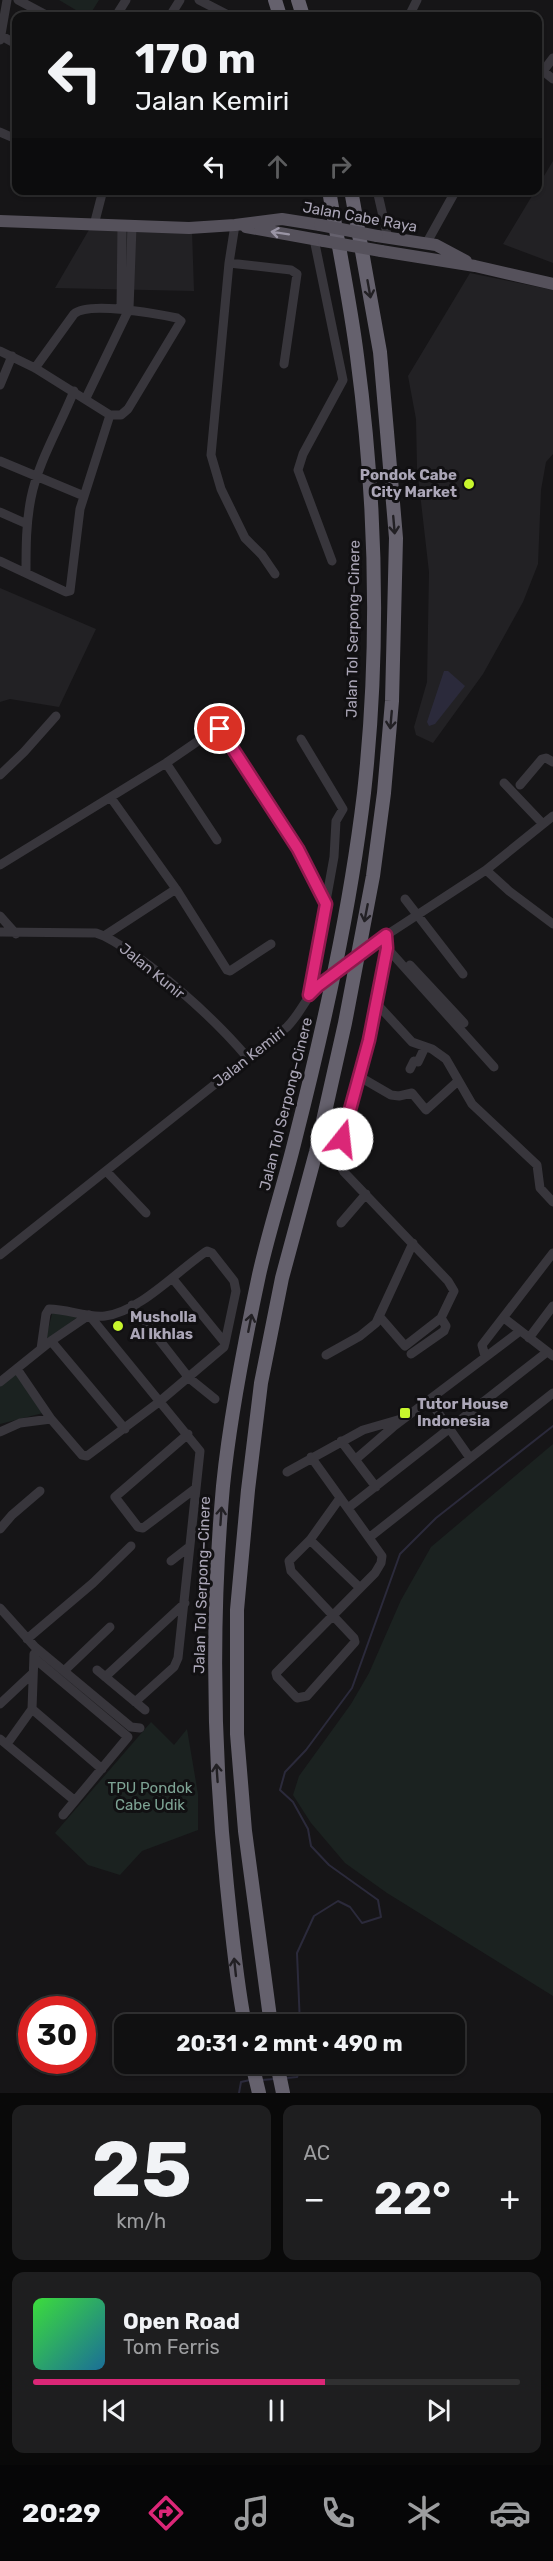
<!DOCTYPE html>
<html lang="id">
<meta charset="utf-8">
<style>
:root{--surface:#101011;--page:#1e1e1f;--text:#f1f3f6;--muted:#9c9d9f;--line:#303031;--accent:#db2777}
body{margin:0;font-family:Rubik,sans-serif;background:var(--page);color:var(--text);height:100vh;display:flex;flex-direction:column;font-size:22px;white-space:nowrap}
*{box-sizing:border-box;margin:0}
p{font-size:20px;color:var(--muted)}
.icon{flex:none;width:33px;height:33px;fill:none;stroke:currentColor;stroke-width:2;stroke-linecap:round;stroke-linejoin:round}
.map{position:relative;height:2093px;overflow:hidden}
.side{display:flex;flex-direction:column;gap:12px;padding:12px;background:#090909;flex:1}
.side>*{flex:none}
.banner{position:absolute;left:12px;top:12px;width:530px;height:183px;border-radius:12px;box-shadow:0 2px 4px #0004,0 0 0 2px var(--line);background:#101011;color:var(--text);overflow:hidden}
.speed{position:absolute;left:18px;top:1996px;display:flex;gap:12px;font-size:30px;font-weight:700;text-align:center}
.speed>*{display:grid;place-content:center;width:78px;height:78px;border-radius:50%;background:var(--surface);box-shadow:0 2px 4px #0004,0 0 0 2px var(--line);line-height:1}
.speed .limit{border:9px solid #d22;background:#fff;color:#111}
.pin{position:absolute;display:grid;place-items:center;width:51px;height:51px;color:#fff;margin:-26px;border:3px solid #fff;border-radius:50%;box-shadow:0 2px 6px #0007}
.me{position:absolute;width:66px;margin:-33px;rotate:16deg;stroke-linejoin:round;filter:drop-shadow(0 0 4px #0008)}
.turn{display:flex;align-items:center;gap:21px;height:126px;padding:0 24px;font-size:27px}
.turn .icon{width:78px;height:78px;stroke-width:2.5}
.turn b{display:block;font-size:42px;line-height:51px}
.lanes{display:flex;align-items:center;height:57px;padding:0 24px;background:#0003;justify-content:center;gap:30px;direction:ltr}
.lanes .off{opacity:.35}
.big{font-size:45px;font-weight:700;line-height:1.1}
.side .tile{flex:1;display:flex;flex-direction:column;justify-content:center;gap:9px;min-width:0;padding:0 21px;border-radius:12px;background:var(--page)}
.side .dial{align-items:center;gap:0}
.dial b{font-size:78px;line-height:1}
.song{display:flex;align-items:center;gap:18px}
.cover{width:72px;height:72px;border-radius:9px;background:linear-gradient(135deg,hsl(120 70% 55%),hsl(200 70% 35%))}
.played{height:6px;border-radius:3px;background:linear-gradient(90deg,var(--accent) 60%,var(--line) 60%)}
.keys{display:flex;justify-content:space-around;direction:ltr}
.heat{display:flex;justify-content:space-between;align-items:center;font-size:33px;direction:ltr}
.side .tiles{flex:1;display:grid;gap:12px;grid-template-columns:1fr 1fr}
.tile:last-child{grid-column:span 2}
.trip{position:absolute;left:114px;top:2014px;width:351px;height:60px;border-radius:12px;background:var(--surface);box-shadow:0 2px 4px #0004,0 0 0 2px var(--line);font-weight:700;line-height:60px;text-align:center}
.dock{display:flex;height:96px;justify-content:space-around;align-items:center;background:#060607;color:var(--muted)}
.dock .icon{width:42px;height:42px}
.dock .selected{color:var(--accent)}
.dock b{font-size:27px;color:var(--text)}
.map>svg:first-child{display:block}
.built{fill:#222124}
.green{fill:#1b2220}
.water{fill:#2b2a3b}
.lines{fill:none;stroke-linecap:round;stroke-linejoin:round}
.stream{stroke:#2b2a3b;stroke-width:2}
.minor{stroke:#38363c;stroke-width:9}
.major{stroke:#55515b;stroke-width:12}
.highway{stroke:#65616d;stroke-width:14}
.minor-bridge{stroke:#38363c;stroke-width:9}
.major-bridge{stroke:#55515b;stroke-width:12}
.oneway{stroke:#9a95a5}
.oneway2{stroke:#222024}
.route-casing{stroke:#8e194d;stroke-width:15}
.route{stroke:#db2777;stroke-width:10}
.poi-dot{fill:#c8f62d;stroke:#111012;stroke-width:2}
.labels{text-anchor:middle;stroke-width:6;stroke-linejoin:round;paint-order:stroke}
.street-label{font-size:15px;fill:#aba6b7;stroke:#111012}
.poi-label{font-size:15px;font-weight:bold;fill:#aba6b7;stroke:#111012;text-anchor:start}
.park-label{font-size:15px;fill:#7da394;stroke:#111012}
</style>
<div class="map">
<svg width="553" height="2093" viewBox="0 0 553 2093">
<rect width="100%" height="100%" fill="#161517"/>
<path class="built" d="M553 161V263L503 244Z
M90 228 192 231 194 291 55 288Z
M470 273 553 290V454L546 462 541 490 538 564 523 602 483 674 433 743 416 735 414 727 427 682 429 572 417 467 416 419 408 376Z
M0 588 96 629 59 707 10 699 0 702Z"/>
<path class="green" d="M59 0H99L89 16H86Z
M53 1310 80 1315 45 1342Z
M15 1372 43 1413 0 1424V1383Z
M553 1444V1996L387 1893 345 1863 311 1823 293 1795 299 1776 351 1704 369 1673 401 1600 431 1547Z
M151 1722 174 1745 187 1729 198 1794V1830L142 1851 120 1875 88 1865 55 1833Z"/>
<path class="water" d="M444 671H448L465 686 435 724 429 726 427 722Z"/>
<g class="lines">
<path class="stream" d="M300 2025 297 1953 314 1916 338 1901 350 1907 362 1923 381 1917 378 1900 329 1865 311 1846 308 1829 293 1802 280 1790 285 1772 306 1750 352 1688 400 1554 436 1518 553 1426
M286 2078 297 2077 303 2064
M262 2080 274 2079
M239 2093 241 2082 250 2080"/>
<path class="minor" d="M18 0 48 16
M199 0 230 16
M116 16 126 0
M170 16 180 0
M409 16 417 0
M0 35 16 44
M0 40 7 0
M543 71 553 79
M537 79 553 58
M0 132 16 139
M377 190 388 238
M94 225 103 190
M235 225 229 263 211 455 221 489 245 538 262 555 275 574
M314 239 343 380 303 454 298 470 332 561
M426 244 456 190
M229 263 291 270 297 274 284 364
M121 309 122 225
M0 351 35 368 110 415H121L128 409 181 321 177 318C157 314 88 301 74 314L35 368
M0 385 12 356
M86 398 129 309 132 226
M0 461 84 496
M0 512 27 524
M0 561 66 592 70 591 80 509 110 415
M26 572C26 547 26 523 31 498 38 462 60 426 74 391
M301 739 343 809 336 821 334 857 309 995
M166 763 217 840
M0 775 24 752 56 716
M504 783 543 824
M520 785 542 759 546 758 553 762
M111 798 176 889 227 970 230 971 271 944
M0 865 166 763 217 728 222 731 298 849 326 904
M486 870 509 891 553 924
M405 899 463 974
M0 916 16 934
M0 932 96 933 104 936C150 960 213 1017 247 1057
M104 936 176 889
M382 938 486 870 553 816
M387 948 494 1067
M410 965 464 1023
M376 1003 412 1042 432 1049 446 1059 472 1104 537 1165 540 1188 553 1202
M410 1069 414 1061 418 1062 425 1047
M360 1077 391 1095 399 1096 412 1093 426 1110 458 1081
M107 1172 146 1213
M341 1223 366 1194
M0 1255 287 1027C300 1014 306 998 318 985
M132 1305 189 1378 215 1399
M379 1316 405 1346 441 1318 454 1291 448 1281 344 1172 337 1160 369 1040 387 948 386 935
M504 1318 553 1356
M529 1338 553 1306
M51 1341 125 1429
M41 1349 46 1314 49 1309C68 1309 86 1318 105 1316 140 1312 179 1269 207 1251L212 1253 234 1281 236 1291 225 1343
M411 1354 444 1331 446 1326 441 1318
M326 1355 360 1336 376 1323 413 1243
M485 1356 482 1345 553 1253
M17 1369 51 1419
M0 1382 51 1341 89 1315 200 1451 178 1658 174 1667 135 1702
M430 1401 470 1458
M0 1432 20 1423 51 1419 82 1455 87 1456 159 1402 224 1347 225 1343 173 1279
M188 1434 115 1497 138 1527 143 1528 196 1488
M341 1441 376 1487
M311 1457 382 1556 381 1563 375 1573 276 1673 277 1677 297 1698 307 1696 355 1642 354 1638 291 1571 289 1561 310 1540 340 1498
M356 1459 393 1427 520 1331
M287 1472 363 1430 401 1419
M348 1508 547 1352
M0 1529 12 1515 40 1491
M370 1537 553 1393
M310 1540 359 1587
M171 1561 189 1547
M0 1608 35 1647 131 1727 140 1728
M27 1639 93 1583 131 1546
M34 1654 32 1709 102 1769
M34 1658 128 1737 63 1815
M97 1670 145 1710
M64 1671 110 1627
M105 1677 185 1603
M0 1704 33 1673
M0 1739 74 1800
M7 1744 32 1709"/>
<path class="major" d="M0 221 189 228 235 225 282 219 320 225
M246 227 324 241
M377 236 436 245 466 261
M381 251 475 266 553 284"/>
<path class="highway" d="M275 0 280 16
M298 0 303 16
M245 2025C236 1979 232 1933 227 1886 213 1753 211 1620 223 1486 230 1416 244 1345 259 1275 269 1230 284 1185 295 1140 324 1026 350 910 364 793 380 649 376 499 357 356 350 300 338 245 329 190
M271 2025 245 1831 237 1734V1610L248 1490 261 1383 282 1278 316 1152 345 1023 373 876 384 793 392 701 396 538 387 432 380 352 351 190
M252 2064 259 2093
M277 2064 283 2093"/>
<path class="minor-bridge" d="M318 985 380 939"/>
<path class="major-bridge" d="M320 225 377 236
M324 241 381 251"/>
</g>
<defs><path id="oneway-shaft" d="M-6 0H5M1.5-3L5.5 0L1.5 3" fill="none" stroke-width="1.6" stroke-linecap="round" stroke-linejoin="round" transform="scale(1.5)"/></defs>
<use class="oneway" href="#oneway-shaft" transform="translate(280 233) rotate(-171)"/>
<g class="oneway2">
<use href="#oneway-shaft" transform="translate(369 289) rotate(80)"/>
<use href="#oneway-shaft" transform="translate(394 525) rotate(85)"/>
<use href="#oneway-shaft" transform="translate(391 720) rotate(95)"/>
<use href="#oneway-shaft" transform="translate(366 913) rotate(101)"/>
<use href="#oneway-shaft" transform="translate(250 1323) rotate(-79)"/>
<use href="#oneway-shaft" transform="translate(221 1516) rotate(-86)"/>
<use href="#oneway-shaft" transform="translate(217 1773) rotate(-94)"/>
<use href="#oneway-shaft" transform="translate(235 1967) rotate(-96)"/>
</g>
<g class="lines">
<g class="route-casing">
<path id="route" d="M220 729 298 849 326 904 309 995 318 986 386 935 387 948 369 1040 342 1139"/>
</g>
<use href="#route" class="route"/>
</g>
<g class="poi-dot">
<circle cx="469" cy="484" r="6"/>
<circle cx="118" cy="1326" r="6"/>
<rect x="399" y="1407" width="12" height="12" rx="3"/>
</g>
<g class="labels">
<g class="street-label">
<text transform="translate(360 217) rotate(10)" y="5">Jalan Cabe Raya</text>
<text transform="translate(353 629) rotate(-89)" y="5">Jalan Tol Serpong–Cinere</text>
<text transform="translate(152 971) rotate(39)" y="5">Jalan Kunir</text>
<text transform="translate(249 1057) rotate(-38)" y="5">Jalan Kemiri</text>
<text transform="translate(286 1104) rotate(-76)" y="5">Jalan Tol Serpong–Cinere</text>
<text transform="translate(202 1585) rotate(-88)" y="5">Jalan Tol Serpong–Cinere</text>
</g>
<g class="poi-label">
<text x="457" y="480" text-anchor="end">Pondok Cabe<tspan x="457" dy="17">City Market</tspan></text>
<text x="130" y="1322">Musholla<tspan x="130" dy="17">Al Ikhlas</tspan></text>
<text x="417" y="1409">Tutor House<tspan x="417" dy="17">Indonesia</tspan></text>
</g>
<g class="park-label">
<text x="150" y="1793">TPU Pondok<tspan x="150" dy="17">Cabe Udik</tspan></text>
</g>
</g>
</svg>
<div class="speed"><div class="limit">30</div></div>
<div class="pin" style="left:220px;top:729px;background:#d93025"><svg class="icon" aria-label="arrive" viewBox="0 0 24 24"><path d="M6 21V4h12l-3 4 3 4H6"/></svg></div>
<svg class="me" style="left:342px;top:1139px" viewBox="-20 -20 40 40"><circle r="19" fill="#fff"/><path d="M0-13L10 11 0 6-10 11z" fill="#db2777"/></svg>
<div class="trip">20:31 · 2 mnt · 490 m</div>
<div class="banner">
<div class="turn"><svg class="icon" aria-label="left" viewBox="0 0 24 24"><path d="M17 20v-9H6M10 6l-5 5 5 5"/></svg><div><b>170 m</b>Jalan Kemiri</div></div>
<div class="lanes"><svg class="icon" aria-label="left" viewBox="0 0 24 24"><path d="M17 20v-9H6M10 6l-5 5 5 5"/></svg><svg class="icon off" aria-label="ahead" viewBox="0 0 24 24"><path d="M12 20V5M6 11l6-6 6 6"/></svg><svg class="icon off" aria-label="right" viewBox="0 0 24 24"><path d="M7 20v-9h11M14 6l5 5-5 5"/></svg></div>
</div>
</div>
<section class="side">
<div class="tiles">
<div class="tile dial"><b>25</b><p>km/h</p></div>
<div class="tile"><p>AC</p>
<div class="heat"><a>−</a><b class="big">22°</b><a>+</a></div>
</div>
<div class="tile">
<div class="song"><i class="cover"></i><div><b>Open Road</b><p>Tom Ferris</p></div></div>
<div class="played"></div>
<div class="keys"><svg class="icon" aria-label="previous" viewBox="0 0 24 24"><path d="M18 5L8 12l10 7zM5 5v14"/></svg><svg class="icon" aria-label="pause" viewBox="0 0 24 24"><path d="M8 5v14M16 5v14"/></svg><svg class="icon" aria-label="next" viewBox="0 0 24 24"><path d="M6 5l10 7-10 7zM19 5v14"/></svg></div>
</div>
</div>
</section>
<nav class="dock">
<b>20:29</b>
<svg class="icon selected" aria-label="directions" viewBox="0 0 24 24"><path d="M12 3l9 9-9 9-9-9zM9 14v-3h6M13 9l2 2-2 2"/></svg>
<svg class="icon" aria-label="music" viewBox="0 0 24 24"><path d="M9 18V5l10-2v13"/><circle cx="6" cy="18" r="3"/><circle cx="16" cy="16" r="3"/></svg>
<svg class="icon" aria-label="phone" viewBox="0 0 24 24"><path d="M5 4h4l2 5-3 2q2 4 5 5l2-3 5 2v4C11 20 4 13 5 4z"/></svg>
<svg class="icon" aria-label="climate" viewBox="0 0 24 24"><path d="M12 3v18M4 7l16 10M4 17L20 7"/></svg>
<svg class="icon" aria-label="car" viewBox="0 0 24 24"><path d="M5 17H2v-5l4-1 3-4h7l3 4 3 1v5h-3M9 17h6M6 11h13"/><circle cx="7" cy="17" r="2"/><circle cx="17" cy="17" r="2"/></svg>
</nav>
